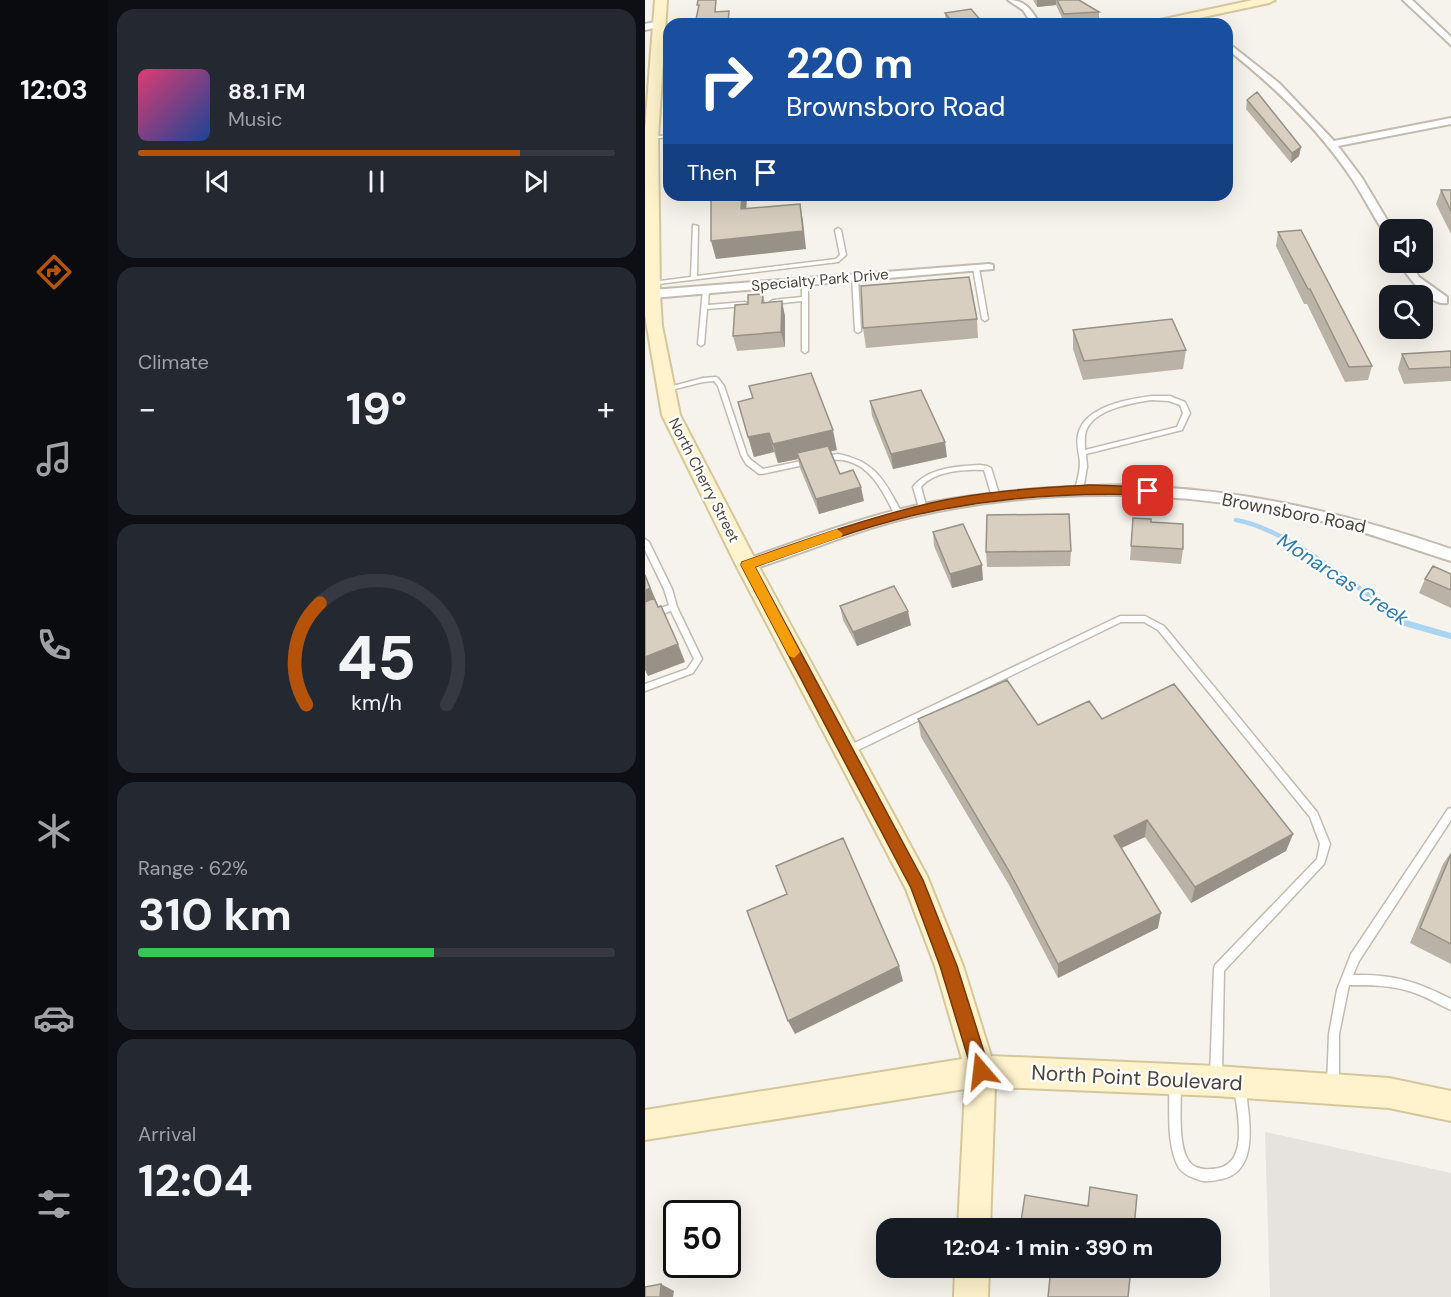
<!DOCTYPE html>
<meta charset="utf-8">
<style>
:root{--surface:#171b24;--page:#242831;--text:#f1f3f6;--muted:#9ea1a6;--line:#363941;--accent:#b45309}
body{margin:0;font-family:"DM Sans",sans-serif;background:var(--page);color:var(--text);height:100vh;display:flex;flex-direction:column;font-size:22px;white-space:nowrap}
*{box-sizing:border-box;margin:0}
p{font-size:20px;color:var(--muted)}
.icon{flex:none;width:33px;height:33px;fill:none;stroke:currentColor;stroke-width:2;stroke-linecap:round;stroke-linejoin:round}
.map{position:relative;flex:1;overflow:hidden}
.details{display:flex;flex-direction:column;gap:9px;padding:9px;background:#0d0f14;width:537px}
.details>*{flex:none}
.guide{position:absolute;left:18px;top:18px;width:570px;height:183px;border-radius:18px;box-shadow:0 6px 24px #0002;background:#1a4fa0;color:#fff;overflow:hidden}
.tools{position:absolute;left:734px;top:219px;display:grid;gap:12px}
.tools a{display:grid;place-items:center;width:54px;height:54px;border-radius:12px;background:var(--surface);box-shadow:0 6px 24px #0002;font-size:30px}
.speed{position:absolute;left:18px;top:1200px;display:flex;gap:12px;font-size:30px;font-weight:700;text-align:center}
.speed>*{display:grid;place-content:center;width:78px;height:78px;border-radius:50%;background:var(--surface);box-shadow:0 6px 24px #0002;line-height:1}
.speed .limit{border:3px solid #111;border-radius:9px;background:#fff;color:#111}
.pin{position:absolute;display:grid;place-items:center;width:51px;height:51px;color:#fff;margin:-26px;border-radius:12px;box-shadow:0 3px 9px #0006}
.me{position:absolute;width:66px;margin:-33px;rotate:343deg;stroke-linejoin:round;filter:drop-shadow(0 0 4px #0008)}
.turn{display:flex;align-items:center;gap:21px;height:126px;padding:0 24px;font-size:27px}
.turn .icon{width:78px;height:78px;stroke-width:2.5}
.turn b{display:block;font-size:42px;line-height:51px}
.then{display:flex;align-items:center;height:57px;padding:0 24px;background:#0003;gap:12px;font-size:22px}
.big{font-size:45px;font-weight:700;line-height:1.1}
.details .tile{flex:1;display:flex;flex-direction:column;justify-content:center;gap:9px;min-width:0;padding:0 21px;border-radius:18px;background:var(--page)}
.details .dial{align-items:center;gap:0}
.dial svg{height:156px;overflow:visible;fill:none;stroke:var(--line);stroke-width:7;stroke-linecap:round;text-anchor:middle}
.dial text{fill:var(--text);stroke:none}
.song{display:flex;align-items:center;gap:18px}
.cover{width:72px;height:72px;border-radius:9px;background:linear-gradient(135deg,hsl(340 70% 55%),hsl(220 70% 35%))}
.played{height:6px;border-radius:3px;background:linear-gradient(90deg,var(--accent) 80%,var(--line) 80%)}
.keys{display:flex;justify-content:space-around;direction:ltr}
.heat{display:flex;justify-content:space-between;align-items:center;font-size:33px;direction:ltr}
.charge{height:9px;border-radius:4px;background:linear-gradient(90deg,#34c759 62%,var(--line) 0)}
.trip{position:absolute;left:231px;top:1218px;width:345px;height:60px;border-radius:18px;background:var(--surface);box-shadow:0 6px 24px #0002;font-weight:700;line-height:60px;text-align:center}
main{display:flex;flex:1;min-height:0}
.dock{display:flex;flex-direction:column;width:108px;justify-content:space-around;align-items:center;background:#090b0e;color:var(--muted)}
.dock .icon{width:42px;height:42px}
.dock .active{color:var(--accent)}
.dock b{font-size:27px;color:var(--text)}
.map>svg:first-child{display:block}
.industrial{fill:#e6e2dd}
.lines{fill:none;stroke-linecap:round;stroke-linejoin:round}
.stream-far1{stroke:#a9d4f2;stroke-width:4.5}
.stream{stroke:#a9d4f2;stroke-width:6}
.service-casing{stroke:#c2bbae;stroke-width:3}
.minor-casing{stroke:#c2bbae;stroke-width:4}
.secondary-casing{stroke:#d6c79b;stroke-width:4}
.service{fill:#fff;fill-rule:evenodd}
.minor{fill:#fff;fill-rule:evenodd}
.secondary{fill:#fff3cd;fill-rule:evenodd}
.wall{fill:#bab2a6}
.shaded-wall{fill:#979187}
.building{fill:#d8cfc1;stroke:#979187;stroke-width:1.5}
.route{fill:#b45309;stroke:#753606;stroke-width:1.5}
.slow{fill:#f59e0b}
.labels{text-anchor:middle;stroke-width:4.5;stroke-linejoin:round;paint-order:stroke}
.far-street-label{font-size:15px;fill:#4b4439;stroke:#fff}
.street-label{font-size:18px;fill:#4b4439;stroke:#fff}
.water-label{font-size:20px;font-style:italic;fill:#2e7ab2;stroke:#fff}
.near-street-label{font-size:21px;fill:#4b4439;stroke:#fff}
</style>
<main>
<nav class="dock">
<b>12:03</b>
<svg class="icon active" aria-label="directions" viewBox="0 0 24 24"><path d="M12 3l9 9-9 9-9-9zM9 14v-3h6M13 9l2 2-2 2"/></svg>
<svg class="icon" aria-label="music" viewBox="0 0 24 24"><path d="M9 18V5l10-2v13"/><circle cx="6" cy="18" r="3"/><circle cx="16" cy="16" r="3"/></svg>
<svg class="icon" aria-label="phone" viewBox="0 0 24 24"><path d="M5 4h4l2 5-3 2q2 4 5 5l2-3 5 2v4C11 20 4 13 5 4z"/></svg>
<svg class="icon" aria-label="climate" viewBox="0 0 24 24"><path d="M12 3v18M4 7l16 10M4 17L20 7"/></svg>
<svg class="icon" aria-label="car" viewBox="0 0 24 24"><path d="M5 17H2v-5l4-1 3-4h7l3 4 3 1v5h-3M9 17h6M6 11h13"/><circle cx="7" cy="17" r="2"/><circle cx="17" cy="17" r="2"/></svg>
<svg class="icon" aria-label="filters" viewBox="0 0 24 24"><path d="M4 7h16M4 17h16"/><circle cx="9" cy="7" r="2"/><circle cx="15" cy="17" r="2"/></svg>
</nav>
<section class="details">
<div class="tile">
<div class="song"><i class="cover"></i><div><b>88.1 FM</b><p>Music</p></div></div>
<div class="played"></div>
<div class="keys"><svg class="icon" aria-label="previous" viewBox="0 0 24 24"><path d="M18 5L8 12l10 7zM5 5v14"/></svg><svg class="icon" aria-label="pause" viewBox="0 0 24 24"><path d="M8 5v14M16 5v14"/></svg><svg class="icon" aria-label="next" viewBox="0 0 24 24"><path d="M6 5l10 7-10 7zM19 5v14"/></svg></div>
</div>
<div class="tile"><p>Climate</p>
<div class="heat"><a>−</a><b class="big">19°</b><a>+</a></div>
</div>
<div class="tile dial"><svg viewBox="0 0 100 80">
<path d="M14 69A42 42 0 1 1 86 69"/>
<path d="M14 69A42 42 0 0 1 21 17" stroke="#b45309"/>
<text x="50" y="56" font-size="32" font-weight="700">45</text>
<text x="50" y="72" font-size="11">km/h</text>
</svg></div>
<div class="tile"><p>Range · 62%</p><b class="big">310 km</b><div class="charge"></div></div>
<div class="tile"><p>Arrival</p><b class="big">12:04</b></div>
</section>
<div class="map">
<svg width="806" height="1297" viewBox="0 0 806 1297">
<rect width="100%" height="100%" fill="#f6f3ec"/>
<path class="industrial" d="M620 1132 806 1173V1297H625Z"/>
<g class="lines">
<path class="stream-far1" d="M591 520C637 528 695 574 733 602"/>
<path class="stream" d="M731 601 760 623 806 636"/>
<g class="service-casing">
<path id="service" d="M24 135V137L6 139 4 138 6 137Z
M48 225 53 226 52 276 191 259 195 255 190 230 193 228 196 230 201 255 193 262 5 285 4 284 7 282 46 277Z
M331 266 334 268 343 319 340 321 337 319 328 268Z
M210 275 213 277 216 331 213 333 210 331 207 277Z
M160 279 163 281V351L160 353 157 351V301L128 304 125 302 128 300 157 297V281Z
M61 287 64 289 63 305 100 302 103 304 100 306 62 309 59 344 56 346 53 344 58 289Z
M71 377 73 378 79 386 102 455 106 460 118 469 166 459H168V463L117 474H114L101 464 96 455 73 386 69 381 58 382 22 391 19 389 20 388 58 378Z
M507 396H525L540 402 545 413 537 430 441 454 442 467 438 490 437 492H431L430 490C432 481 435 472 435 462 434 453 431 444 433 435 439 406 484 399 507 396ZM507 400 524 401 535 405 538 413 532 427 440 450C440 444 439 437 441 431 449 409 487 403 507 400Z
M193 454C232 461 241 484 258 515L257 517H251C240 496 228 467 202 461 193 458 182 462 174 458L178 456Z
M335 465 342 466 346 468 355 497 354 499H348L347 497 339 470C320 469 289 471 276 487L282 509 281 511H275L268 487C282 468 313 466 335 465Z
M0 539 4 542 27 589 32 607 57 659 48 673 0 691V684L42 669 49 659 26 611 0 620V614L24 605 19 589 0 550Z
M475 616H500L519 626 672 812 685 844 679 864 579 971 577 1076 575 1080 571 1082 567 1080 565 1076 569 969 570 965 672 859 675 844 665 817 513 630 499 622H476L205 754 202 755 199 754 198 751 199 748Z
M806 808V820L714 961 708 975C748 974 771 981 806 999V1010C793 1004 780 996 767 992 746 985 725 985 704 985L694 1034V1085L692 1089 688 1091 684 1089 682 1085 684 1034 692 990 706 954 803 809Z
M530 1079 534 1081 536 1085C536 1104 533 1142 542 1158 546 1167 556 1170 565 1169 573 1169 581 1167 586 1161 600 1146 592 1107 589 1089L591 1085 595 1083 599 1085C602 1092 602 1100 603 1108 606 1133 609 1172 577 1179 571 1180 565 1182 558 1181 550 1179 539 1175 534 1168 521 1146 525 1110 524 1085L526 1081Z"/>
</g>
<g class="minor-casing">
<path id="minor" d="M363 0C381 0 386 10 395 24H387L378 10Z
M758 0H767L806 37V45Z
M542 16H548L557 24H548L542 20Z
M15 21 18 22V26L0 30V24Z
M582 42 634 83 689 141 806 118V124L693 146 717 178 748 230H744V235L740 234C728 216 719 197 707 179 673 128 630 87 582 49Z
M754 262H765L774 277 802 297V303C784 306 762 276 754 262Z
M344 264 348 265V269L7 298 1 294 7 290Z
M484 485C528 488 573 491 616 499 681 510 744 528 806 549V561C764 548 723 532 680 522 545 489 402 485 266 517 210 530 157 554 102 571L97 569 94 565 97 561C159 539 223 514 289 502 354 490 418 486 484 485Z"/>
</g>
<g class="secondary-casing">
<path id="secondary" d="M10 0H22L13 138 15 294 17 326 35 415 113 565 282 876 318 966 346 1056 571 1066 744 1078 806 1091V1121L744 1108 571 1096 350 1087 345 1228H313L320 1089 0 1140V1110L317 1059 290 966 261 889 91 565 17 415 0 315V129Z
M608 0H630L624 3 526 24H504L510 21Z
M310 1268H344L343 1297H309Z"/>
</g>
<use href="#service" class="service"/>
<use href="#minor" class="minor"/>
<use href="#secondary" class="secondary"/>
</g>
<path class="wall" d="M388 0H434L454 12V19L419 22 411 5 392 7Z
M300 13 339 24H301Z
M602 100 656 147 654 156 646 163 601 109Z
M796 190H806V234L791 204Z
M633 232 727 366 723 380 700 382 662 304H659L631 246Z
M118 294 120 303 140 316V347L92 351 88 336 103 304Z
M332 319 333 338 221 348 218 328Z
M428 330 541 350 538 369 438 380 428 349Z
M806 351V381L759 384 753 369 757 354Z
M104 386 192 450 186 451 195 474 219 501 174 514 155 468 153 459 133 463 129 452 109 457 93 402 108 398Z
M225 401 302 457 248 469 227 416Z
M488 518 506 522 538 549 536 564 485 560Z
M288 532 338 580 307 588 289 546Z
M426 551 425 566 342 567 341 552Z
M806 574V608L774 593 780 579Z
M195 606 266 625 212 646 198 620Z
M273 719 393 725 457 719 648 834 641 851 546 903 500 837 477 848 513 928 413 978 364 885 276 737Z
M806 852V964L765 943 798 864Z
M371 1269V1268H486L406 1275Z"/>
<path class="shaded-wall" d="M392 0H411V5L392 7Z
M656 147 654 156 646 163 647 153Z
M97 195H101L102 199 100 227 96 209Z
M155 204 158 221 161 249 71 259 66 241Z
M137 301 140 316V347L136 332Z
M188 430 192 450 154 459 152 453 153 459 133 463 128 444Z
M124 433 129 452 109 457 103 437Z
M300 442 302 457 248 469 246 454Z
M216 487 219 501 174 514 171 499Z
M337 565 338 580 307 588 305 574Z
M0 574 21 625 0 612Z
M263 611 266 625 212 646 208 632Z
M33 644 40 662 3 676 0 670V657Z
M502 820 500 837 467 852 469 836Z
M648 834 641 851 546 903 550 887Z
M516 913 513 928 413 978V964Z
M254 966 258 981 150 1034 143 1021Z
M16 1284 29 1291 28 1297H15Z"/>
<path class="building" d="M53 0H71L70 12 84 11 83 24H50L54 5H52Z
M412 0H434L454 12 419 14Z
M326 9 339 24H309L300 13Z
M612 92 656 147 647 153 602 100Z
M796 190H806V211Z
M66 195H97L96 209 155 204 158 231 66 241Z
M656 230 727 366 704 367 665 289H663L633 232Z
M324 277 332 319 218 328 216 286Z
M118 294 117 303 137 301 136 332 88 336 90 305 103 304V295Z
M527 319 541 350 439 361 428 330Z
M806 351V367L764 369 757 354Z
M166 373 188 430 128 444 124 433 103 437 93 402 108 398 104 386Z
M276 390 300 442 246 454 225 401Z
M183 446 195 474 208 470 216 487 171 499 152 453Z
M424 514 426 551 341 552 342 515Z
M488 518 506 519V522L538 524V549L486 546Z
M318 524 337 565 305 574 288 532Z
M788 566 806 574V590L780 579Z
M0 575 5 588 0 591Z
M249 586 263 611 208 632 195 606Z
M9 598 13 607 16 606 33 644 0 657V602Z
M362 680 393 725 444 701 457 719 529 684 648 834 550 887 502 820 469 836 516 913 413 964 363 869 273 719Z
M198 838 254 966 143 1021 102 911 142 894 131 866Z
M806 854V944L775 928Z
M445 1187 492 1195 489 1228H375L380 1195 443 1206Z
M406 1268H486L483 1297H403Z
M16 1284 15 1297H0V1287Z"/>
<path class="route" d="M446 485 503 487 509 491 503 495C431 492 360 497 289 511 227 523 169 546 110 567L278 880 312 966 345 1071 342 1077 336 1080 330 1077 327 1071 295 966 266 888 96 565 97 562C160 540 222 518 286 503 338 491 393 488 446 485Z"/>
<path class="slow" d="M192 529 198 534 196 537 110 567 155 652 149 658 144 656 96 565 97 562Z"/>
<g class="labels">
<g class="far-street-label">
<text transform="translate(175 280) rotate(-5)" y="5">Specialty Park Drive</text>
<text transform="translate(59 480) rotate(63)" y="5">North Cherry Street</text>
</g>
<g class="street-label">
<text transform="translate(649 513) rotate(11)" y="6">Brownsboro Road</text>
</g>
<g class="water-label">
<text transform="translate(698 579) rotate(33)" y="7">Monarcas Creek</text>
</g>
<g class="near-street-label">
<text transform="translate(492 1078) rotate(3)" y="7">North Point Boulevard</text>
</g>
</g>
</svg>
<div class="tools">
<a><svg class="icon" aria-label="sound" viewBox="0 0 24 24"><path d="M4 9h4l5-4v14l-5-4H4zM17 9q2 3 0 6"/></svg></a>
<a><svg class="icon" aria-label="search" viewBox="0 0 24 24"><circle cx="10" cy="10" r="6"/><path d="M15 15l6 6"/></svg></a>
</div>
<div class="speed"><div class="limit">50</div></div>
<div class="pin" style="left:503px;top:491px;background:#d93025"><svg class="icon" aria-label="arrive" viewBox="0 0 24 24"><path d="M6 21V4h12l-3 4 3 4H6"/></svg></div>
<svg class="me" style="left:336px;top:1071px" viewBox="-20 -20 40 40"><path d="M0-17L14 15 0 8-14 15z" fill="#b45309" stroke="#fff" stroke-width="4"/></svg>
<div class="trip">12:04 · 1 min · 390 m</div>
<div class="guide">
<div class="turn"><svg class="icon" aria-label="right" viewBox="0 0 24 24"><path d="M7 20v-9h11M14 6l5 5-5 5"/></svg><div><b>220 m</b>Brownsboro Road</div></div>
<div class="then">Then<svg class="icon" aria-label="arrive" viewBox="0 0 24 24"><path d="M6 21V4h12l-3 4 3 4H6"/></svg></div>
</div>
</div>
</main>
